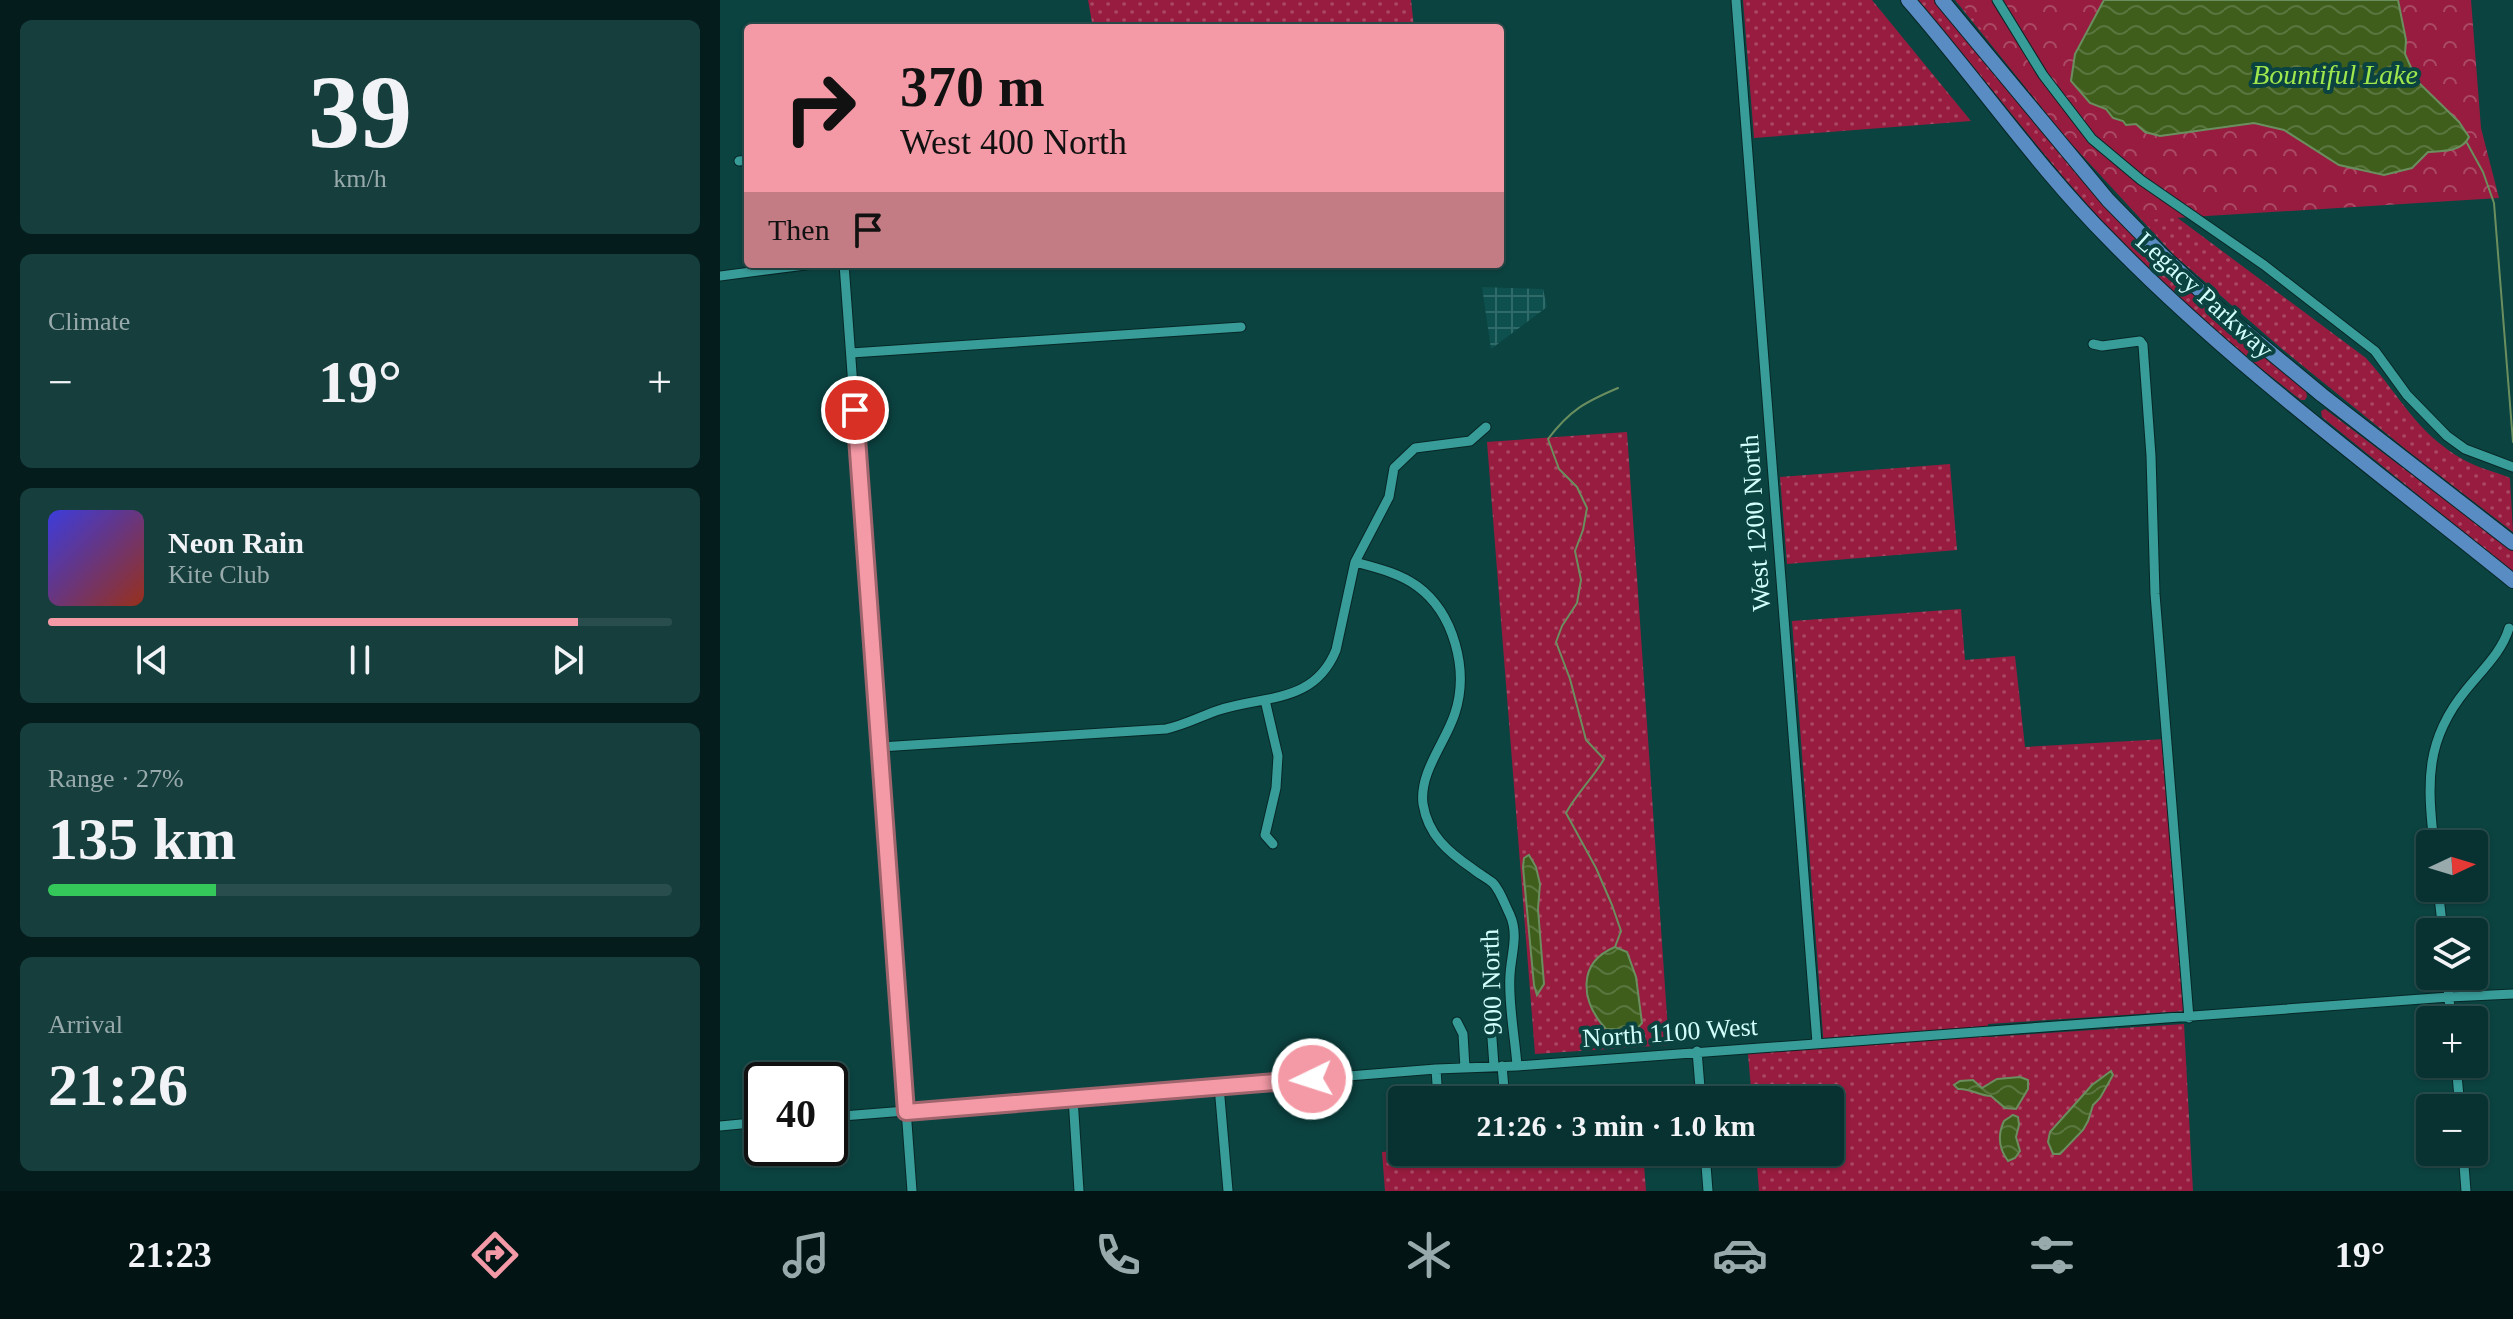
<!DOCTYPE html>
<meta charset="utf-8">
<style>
:root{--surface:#083231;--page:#163e3d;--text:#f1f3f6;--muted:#98aaab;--line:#294d4d;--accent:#f49aa6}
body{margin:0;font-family:Georgia,serif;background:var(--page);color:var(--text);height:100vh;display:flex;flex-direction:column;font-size:30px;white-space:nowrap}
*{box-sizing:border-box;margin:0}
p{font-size:26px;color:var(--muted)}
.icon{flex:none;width:44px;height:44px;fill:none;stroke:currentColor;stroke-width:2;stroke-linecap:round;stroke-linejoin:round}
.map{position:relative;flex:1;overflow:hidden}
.sheet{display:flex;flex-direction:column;gap:20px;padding:20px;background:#041c1b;width:720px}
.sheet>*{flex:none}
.hud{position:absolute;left:24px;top:24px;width:760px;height:244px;border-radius:8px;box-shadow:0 2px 6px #0004,0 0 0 2px var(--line);background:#f49aa6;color:#111;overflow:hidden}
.needle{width:52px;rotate:86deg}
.controls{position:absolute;left:1696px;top:830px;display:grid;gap:16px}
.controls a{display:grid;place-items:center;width:72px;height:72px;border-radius:8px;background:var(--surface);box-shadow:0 2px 6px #0004,0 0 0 2px var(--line);font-size:40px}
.speed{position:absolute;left:24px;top:1062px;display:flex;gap:16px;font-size:40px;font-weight:700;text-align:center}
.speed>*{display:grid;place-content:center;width:104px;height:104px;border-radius:50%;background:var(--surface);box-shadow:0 2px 6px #0004,0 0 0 2px var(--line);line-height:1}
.speed .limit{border:4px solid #111;border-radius:12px;background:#fff;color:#111}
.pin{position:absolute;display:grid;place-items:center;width:68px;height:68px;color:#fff;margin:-34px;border:4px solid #fff;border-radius:50%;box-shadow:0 2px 8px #0007}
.me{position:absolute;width:88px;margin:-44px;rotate:266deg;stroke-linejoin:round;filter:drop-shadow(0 0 6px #0008)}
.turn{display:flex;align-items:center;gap:28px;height:168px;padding:0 24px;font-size:36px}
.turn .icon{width:104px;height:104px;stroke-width:2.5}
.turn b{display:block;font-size:56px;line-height:68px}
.then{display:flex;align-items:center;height:76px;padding:0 24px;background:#0003;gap:16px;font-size:30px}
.big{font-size:60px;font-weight:600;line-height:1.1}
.sheet .tile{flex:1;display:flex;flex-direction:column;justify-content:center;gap:12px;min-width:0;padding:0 28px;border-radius:12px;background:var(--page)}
.sheet .dial{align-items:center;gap:0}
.dial b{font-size:104px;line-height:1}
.song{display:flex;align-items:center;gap:24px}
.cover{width:96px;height:96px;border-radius:12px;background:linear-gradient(135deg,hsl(240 70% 55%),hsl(10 70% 35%))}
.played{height:8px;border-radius:4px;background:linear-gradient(90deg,var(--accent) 85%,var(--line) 85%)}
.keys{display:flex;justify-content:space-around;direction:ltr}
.heat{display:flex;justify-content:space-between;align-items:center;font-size:44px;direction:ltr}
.charge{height:12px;border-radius:6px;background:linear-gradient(90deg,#34c759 27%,var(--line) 0)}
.trip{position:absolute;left:668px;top:1086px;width:456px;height:80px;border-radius:8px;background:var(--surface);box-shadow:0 2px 6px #0004,0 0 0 2px var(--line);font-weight:600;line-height:80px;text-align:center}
.tabs{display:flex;height:128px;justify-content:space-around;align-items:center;background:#031414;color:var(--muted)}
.tabs .icon{width:56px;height:56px}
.tabs .active{color:var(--accent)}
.tabs b{font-size:36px;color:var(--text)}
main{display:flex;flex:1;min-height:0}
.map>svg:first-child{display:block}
.industrial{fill:url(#industrial-grid)}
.grass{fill:url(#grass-dots)}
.park{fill:url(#park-crowns)}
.water{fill:url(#water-waves);stroke:#6b8e5f;stroke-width:2}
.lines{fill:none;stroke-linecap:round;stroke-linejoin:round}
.stream{stroke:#6b8e5f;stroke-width:2}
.minor-casing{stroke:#072726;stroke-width:11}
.highway-casing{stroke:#072726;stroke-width:16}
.minor{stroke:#389d99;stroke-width:9}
.highway{stroke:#598cc3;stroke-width:14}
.route-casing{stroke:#9f646c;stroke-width:20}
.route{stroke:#f49aa6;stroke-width:14}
.labels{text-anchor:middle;stroke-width:8;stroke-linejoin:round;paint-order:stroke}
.street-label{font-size:26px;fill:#d2fffc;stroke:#0b4341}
.water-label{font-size:28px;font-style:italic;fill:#9fe74d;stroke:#0b4341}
</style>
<main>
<section class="sheet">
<div class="tile dial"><b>39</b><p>km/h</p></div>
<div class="tile"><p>Climate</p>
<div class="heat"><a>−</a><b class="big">19°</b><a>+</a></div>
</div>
<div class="tile">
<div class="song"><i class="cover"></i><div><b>Neon Rain</b><p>Kite Club</p></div></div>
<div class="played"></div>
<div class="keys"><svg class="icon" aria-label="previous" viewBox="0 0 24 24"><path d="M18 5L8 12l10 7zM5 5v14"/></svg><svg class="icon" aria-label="pause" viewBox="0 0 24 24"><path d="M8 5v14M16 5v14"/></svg><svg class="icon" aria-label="next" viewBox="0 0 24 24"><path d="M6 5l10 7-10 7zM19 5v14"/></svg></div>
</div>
<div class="tile"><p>Range · 27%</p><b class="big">135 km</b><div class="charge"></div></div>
<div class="tile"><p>Arrival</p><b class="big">21:26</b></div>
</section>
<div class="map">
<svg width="1793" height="1191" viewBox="0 0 1793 1191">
<defs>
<pattern id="industrial-grid" width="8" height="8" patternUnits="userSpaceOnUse" patternTransform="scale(2)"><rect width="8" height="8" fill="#0d504d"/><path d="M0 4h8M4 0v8" fill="none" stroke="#2f6a68"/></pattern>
<pattern id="grass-dots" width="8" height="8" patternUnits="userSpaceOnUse" patternTransform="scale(2)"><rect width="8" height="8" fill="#981c3f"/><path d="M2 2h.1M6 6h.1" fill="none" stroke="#aa4965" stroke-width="1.8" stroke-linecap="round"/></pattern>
<pattern id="park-crowns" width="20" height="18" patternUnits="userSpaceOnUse" patternTransform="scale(2)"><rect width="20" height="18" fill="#981c3f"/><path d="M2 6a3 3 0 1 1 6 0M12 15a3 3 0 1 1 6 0" fill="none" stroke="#aa4965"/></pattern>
<pattern id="water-waves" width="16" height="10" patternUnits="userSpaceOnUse" patternTransform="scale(2)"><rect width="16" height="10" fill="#3f5e1c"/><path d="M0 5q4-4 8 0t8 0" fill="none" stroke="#5a763e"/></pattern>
</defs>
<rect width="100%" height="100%" fill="#0b4341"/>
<path class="industrial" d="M762 287 823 289 827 307 771 349Z"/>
<path class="grass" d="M368 0H691L694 28H373Z
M1023 0H1152L1251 121 1034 138Z
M1198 0H1214L1388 210 1463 285 1586 391 1587 397 1585 400H1581C1530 360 1479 319 1432 273 1346 189 1276 91 1198 0Z
M1235 0H1262L1443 207 1646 358C1682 398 1695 432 1744 460 1758 468 1776 472 1790 478L1793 532 1688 451 1562 349 1454 255 1347 139Z
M1605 409 1793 551V572L1602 417 1601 411Z
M907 432 949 1045 815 1054 767 442Z
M1230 464 1237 550 1067 564 1060 477Z
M1241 609 1245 660 1295 656 1305 747 1446 739 1465 1011 1268 1024V1037L1464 1024 1473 1191H1039L1036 1152H1110V1100H1032L1028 1054 1104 1048 1072 621Z
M682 1150 923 1152 926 1191H665L662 1152Z"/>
<path class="park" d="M1239 0H1751L1761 128 1779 198 1422 220 1341 132Z"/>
<path class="water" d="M1384 0H1678L1686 40 1685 54 1697 81 1739 122 1749 137C1742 152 1722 151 1708 152L1692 168 1664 175 1619 165 1564 130 1534 123 1440 136 1425 132 1416 124 1406 125 1403 121 1393 118 1386 109 1370 103 1351 81 1355 54Z
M809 855 816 867 820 884 818 909 824 984 817 995 814 985 803 867 804 858Z
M895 947 907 952 916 977 922 1023 916 1030 886 1029C861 1002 856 963 895 947Z
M1391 1071 1393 1075 1380 1098 1373 1105 1368 1121 1363 1130 1340 1154H1333L1328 1142 1330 1132 1372 1085Z
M1300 1077 1308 1080V1089L1296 1109 1285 1108 1271 1096C1259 1096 1251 1088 1238 1089L1234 1085 1240 1081 1253 1080 1262 1088 1277 1079Z
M1293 1115 1298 1117 1299 1125 1296 1137 1300 1151 1295 1158 1288 1161C1279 1149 1277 1136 1284 1121Z"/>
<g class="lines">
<path class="stream" d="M1747 143 1763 172 1774 203 1793 442
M895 947 901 931 892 905 876 868 846 813C857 793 873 778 884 759L866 740 850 679 836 642 842 626 857 603 861 580 855 551 863 530 867 508 857 487 839 469 828 439C850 410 865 402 898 388"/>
<g class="minor-casing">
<path id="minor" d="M1016 0 1097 1043
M1277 0 1323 75 1372 139 1421 180 1544 265 1655 351 1687 395 1727 436 1745 449 1793 467
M19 161 28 160
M124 264 192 1191
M0 276 93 264
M1373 344 1382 346 1420 341 1423 345 1431 456 1435 594 1469 1018
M131 353 521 327
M635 562C657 568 679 573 697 586 734 613 749 670 735 713 726 742 699 772 703 804 708 835 728 852 753 869 759 874 767 878 773 883 780 890 785 905 790 915 799 935 791 955 790 975 788 1003 795 1037 797 1066
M545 700 558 756 556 788 545 835 553 844
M160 747 446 729C465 725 481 716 499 710 545 695 594 704 616 650L635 562 669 497 674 468 695 448 750 441 766 427
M1714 844C1707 782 1705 740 1746 690 1762 670 1782 652 1789 628
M1718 888 1723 932
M1727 976 1731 1020
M770 1011 774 1066
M737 1022 743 1034 745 1068
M977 1051 981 1100
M1736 1064 1740 1108
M782 1066 785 1100
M716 1069 718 1100
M499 1086 508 1191
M353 1098 359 1191
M110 1117 716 1069 797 1066 1729 997 1793 994
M0 1126 42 1122
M985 1152 988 1191
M1743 1152 1746 1191"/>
</g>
<g class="highway-casing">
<path id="highway" d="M1188 0C1257 79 1317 167 1391 241 1513 366 1657 471 1793 581
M1222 0 1388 200 1439 252 1509 318 1602 395 1793 543"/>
</g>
<use href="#minor" class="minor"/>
<use href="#highway" class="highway"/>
</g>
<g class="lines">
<g class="route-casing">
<path id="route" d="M135 410 186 1112 592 1079"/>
</g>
<use href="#route" class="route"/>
</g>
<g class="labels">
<g class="street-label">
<text transform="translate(1485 295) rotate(42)" y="9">Legacy Parkway</text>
<text transform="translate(1035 523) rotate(-94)" y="9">West 1200 North</text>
<text transform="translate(771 982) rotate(-92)" y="9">900 North</text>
<text transform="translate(950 1032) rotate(-4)" y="9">North 1100 West</text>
</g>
<g class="water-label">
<text x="1615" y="84">Bountiful Lake</text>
</g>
</g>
</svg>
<div class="controls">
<a><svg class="needle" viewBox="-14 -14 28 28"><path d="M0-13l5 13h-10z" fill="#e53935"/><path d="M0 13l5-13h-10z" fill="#98aaab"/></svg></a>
<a><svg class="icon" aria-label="layers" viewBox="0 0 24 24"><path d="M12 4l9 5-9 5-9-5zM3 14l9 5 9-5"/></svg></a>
<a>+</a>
<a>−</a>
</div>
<div class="speed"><div class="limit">40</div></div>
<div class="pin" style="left:135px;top:410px;background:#d93025"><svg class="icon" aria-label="arrive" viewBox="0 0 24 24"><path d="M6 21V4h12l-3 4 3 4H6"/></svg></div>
<svg class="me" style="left:592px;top:1079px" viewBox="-20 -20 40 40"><circle r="17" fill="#f49aa6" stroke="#fff" stroke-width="3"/><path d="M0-11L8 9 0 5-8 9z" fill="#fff"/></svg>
<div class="trip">21:26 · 3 min · 1.0 km</div>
<div class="hud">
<div class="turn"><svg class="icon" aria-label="right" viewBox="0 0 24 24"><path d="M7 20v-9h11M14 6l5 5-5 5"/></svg><div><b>370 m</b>West 400 North</div></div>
<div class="then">Then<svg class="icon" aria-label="arrive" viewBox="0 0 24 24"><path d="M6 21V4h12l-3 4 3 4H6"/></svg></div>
</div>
</div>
</main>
<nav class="tabs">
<b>21:23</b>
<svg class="icon active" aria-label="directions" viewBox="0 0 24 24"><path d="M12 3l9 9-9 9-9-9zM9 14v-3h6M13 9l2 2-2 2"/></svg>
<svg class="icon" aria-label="music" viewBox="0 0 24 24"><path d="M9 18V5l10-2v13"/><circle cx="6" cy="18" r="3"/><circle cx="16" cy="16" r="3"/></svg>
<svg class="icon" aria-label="phone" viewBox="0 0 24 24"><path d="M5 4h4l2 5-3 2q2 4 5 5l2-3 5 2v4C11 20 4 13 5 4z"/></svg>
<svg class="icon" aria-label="climate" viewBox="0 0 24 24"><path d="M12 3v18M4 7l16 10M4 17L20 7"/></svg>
<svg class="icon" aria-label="car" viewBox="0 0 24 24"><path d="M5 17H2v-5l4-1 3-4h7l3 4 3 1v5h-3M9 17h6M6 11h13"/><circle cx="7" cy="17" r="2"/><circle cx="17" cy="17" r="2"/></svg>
<svg class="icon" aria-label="filters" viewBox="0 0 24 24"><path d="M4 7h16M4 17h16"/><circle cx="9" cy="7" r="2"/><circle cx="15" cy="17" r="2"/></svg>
<b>19°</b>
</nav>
